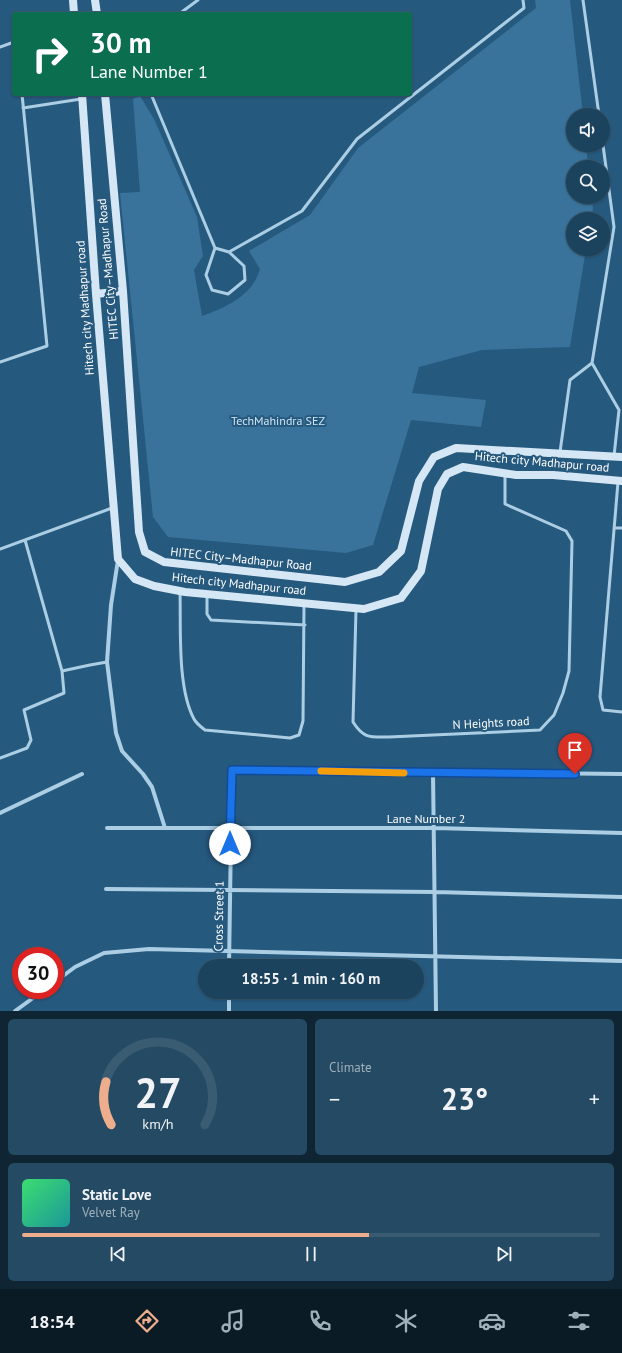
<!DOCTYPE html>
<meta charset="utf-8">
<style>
:root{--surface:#1c435e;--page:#254a64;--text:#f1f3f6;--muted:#a0b0bc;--line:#3a5c73;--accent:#eead8d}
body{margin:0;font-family:"PT Sans",sans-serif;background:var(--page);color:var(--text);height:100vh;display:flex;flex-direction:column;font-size:15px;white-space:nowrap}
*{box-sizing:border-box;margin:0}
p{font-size:13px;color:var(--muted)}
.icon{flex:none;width:22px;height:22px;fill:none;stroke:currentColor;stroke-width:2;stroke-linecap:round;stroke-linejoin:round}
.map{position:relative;height:1011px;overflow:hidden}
.drawer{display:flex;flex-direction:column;gap:8px;padding:8px;background:#0f2534;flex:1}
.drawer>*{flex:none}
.banner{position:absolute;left:12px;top:12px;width:400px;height:84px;border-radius:4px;box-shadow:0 1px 3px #0004,0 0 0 1px var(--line);background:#0b6e4f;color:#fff;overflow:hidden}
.fabs{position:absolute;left:566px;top:108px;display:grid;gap:8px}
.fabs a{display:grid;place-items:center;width:44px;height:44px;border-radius:50%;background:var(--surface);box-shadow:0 1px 3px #0004,0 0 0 1px var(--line);font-size:20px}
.speed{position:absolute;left:12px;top:947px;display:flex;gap:8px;font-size:20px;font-weight:700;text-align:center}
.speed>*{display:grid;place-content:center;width:52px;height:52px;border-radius:50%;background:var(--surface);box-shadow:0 1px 3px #0004,0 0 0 1px var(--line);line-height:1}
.speed .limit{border:6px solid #d22;background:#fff;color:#111}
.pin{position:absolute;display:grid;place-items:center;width:34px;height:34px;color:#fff;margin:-41px -17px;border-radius:50% 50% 50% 0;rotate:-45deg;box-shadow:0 0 4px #0007}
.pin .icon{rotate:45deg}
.me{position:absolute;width:44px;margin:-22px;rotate:0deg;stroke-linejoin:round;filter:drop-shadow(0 0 3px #0008)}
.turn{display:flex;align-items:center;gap:14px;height:84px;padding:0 12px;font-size:18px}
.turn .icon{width:52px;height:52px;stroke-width:2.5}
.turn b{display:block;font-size:28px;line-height:34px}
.big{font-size:30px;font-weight:800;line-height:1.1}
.drawer .tile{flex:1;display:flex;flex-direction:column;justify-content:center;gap:6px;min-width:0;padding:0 14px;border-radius:6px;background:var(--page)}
.drawer .dial{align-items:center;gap:0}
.dial svg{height:104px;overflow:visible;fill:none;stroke:var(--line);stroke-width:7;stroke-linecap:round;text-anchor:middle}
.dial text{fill:var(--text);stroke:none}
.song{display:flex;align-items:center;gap:12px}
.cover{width:48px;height:48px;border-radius:6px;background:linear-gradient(135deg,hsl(140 70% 55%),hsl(180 70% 35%))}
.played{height:4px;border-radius:2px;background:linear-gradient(90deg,var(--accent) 60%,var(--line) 60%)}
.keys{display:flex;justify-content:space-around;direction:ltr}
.heat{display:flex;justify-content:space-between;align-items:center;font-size:22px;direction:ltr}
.drawer .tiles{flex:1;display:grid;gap:8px;grid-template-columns:1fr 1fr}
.tile:last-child{grid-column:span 2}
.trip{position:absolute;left:198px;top:959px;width:226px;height:40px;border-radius:20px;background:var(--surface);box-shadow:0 1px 3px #0004,0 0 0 1px var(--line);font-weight:800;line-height:40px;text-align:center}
.tabs{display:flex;height:64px;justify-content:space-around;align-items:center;background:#0b1b26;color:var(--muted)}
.tabs .icon{width:28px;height:28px}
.tabs .active{color:var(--accent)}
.tabs b{font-size:18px;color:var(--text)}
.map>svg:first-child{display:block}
.green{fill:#39739b}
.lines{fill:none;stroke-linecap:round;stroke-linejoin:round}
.service{stroke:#abcee5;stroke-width:3}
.minor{stroke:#abcee5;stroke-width:4}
.secondary{stroke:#d5e7f5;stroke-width:8}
.route-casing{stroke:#114b97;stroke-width:10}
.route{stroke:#1a73e8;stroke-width:7}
.slow{stroke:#f59e0b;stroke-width:7}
.labels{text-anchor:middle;stroke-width:4;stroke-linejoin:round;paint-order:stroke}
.street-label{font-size:12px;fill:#fff;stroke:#26597e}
.park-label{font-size:12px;fill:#cee5f4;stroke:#26597e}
</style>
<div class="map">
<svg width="622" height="1011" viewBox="0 0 622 1011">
<rect width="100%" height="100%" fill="#26597e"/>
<path class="green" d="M535 0H570L583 115H573V145H586L588 167H573V197H592L593 209 591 219H573V249H586L570 347 482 350 419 367 412 393 486 400 481 427 411 420 373 545 346 553 168 537 153 517 120 193 140 192 133 99 140 96 154 119 197 217 203 256 194 270 202 316C226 308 253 295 260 269L249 251 310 215 358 148 536 8Z"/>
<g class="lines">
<path class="service" d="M583 0 599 115
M179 14 198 0
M0 47 14 42
M151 94 215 248 229 252 302 211 357 139 524 8 523 0
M23 108 81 99
M603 145 614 227 592 363 619 410 614 456
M215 248 206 275 212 290 228 294 245 280 244 266 229 252
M0 362 47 346 22 94
M560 452 570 380 592 363
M618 482 600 697 603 710 622 712
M614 528H622
M25 540 62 671
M0 549 112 508
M180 591C181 627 177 688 194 719 196 723 201 727 205 730L290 738 299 735 303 721 304 605
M207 595V614L211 620 305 625
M356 610 353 722C364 739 370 737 389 737L540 730 554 715 563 693 569 671 572 541 566 531 505 504V475
M0 758 27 748 31 740 24 710 64 693 62 671 90 665 107 662"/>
<path class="minor" d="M118 560 111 605 107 662 116 733 122 751 143 774 152 787 165 828H435L622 833
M433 773 436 1011
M0 813 82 774
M107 828H165
M106 889 435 892 622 897
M229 966 232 770 622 774
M55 982 75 967 104 953 149 949 622 961
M229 992V1011
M15 1011 44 990"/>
<path class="secondary" d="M73 0 74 14
M95 0 97 14
M82 94 96 294 118 559 135 579 154 586 185 592 364 609 401 598 421 571 438 489 447 474 463 467 516 475H553L622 481
M105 94 123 291 139 532 145 552 164 562 345 582 379 572 401 551 419 481 434 457 456 448 622 457
M96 294 123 291"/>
</g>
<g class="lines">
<g class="route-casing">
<path id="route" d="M230 844 232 770 575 774"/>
</g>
<use href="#route" class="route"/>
<path class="slow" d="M321 771 404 773"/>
</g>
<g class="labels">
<g class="street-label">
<text transform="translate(108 269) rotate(-95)" y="4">HITEC City–Madhapur Road</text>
<text transform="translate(85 308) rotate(-94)" y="4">Hitech city Madhapur road</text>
<text transform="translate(542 462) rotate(5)" y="4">Hitech city Madhapur road</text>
<text transform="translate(241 559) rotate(6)" y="4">HITEC City–Madhapur Road</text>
<text transform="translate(239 584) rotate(6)" y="4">Hitech city Madhapur road</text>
<text transform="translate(491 723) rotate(-3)" y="4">N Heights road</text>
<text x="426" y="823">Lane Number 2</text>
<text transform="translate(219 916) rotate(-89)" y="4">Cross Street 1</text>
</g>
<g class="park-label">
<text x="278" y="425">TechMahindra SEZ</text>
</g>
</g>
</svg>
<div class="fabs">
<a><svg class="icon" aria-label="sound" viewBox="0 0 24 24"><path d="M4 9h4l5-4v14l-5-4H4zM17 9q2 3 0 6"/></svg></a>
<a><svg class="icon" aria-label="search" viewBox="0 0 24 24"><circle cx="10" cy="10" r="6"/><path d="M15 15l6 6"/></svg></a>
<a><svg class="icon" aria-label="layers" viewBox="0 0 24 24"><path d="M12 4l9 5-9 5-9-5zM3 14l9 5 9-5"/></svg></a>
</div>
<div class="speed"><div class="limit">30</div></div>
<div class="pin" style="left:575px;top:774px;background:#d93025"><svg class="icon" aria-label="arrive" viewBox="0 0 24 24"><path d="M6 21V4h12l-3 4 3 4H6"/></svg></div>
<svg class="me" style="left:230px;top:844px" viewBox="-20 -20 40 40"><circle r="19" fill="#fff"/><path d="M0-13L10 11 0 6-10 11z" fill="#1a73e8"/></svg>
<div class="trip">18:55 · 1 min · 160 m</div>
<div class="banner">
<div class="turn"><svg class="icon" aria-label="right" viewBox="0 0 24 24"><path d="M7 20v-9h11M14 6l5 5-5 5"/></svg><div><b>30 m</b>Lane Number 1</div></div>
</div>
</div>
<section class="drawer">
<div class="tiles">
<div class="tile dial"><svg viewBox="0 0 100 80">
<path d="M14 69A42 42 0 1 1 86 69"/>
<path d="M14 69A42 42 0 0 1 10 36" stroke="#eead8d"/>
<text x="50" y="56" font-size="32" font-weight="700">27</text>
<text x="50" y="72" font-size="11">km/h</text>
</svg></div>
<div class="tile"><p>Climate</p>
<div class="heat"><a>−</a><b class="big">23°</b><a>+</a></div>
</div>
<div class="tile">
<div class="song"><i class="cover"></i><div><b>Static Love</b><p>Velvet Ray</p></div></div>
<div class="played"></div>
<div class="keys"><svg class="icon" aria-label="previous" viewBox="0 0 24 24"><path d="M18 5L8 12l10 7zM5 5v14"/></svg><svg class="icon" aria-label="pause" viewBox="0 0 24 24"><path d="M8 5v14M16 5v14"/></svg><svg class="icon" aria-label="next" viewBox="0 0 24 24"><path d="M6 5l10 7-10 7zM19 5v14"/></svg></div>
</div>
</div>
</section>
<nav class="tabs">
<b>18:54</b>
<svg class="icon active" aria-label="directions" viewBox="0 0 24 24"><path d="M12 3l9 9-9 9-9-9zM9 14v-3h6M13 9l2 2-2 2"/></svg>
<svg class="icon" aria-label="music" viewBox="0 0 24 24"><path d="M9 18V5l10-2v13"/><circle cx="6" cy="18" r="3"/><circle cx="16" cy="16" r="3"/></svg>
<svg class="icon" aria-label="phone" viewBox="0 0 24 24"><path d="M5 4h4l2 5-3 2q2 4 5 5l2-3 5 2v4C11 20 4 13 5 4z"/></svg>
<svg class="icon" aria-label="climate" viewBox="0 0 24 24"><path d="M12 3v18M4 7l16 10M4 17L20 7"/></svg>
<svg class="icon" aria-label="car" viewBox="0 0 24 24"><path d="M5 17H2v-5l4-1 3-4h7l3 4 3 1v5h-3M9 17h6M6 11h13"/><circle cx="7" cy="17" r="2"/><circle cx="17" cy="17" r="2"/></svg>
<svg class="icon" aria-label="filters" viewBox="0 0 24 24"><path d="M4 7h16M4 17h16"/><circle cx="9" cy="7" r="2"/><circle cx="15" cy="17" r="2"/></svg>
</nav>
